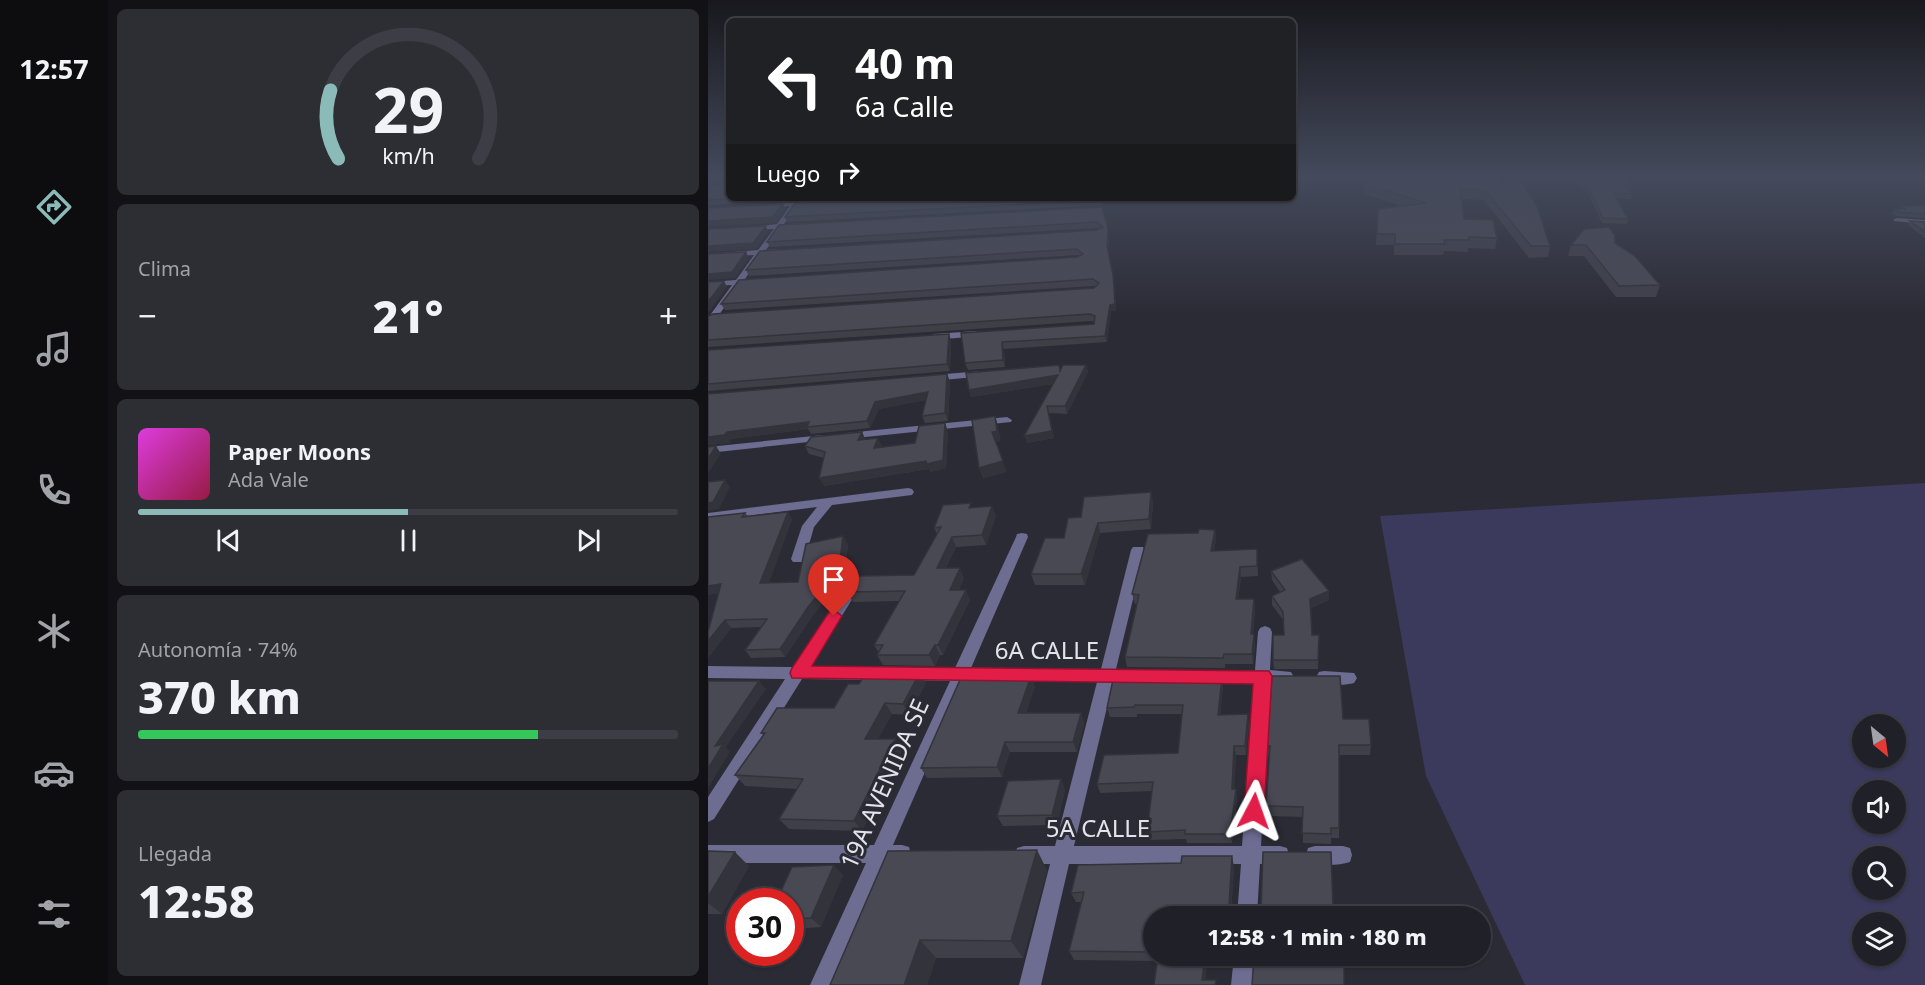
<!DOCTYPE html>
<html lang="es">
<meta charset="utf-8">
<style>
:root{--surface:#202028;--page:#2d2d34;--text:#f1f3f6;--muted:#a2a3a8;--line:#3d3e45;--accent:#8bbbb9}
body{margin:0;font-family:"Noto Sans",sans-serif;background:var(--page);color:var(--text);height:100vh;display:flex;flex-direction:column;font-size:22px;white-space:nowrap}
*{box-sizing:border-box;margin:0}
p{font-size:20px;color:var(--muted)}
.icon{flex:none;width:33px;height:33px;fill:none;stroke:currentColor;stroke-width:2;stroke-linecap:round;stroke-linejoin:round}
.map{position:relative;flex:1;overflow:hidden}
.side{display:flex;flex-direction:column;gap:9px;padding:9px;background:#121216;width:600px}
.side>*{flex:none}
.guide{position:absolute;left:18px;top:18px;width:570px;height:183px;border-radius:9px;box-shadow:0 2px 4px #0004,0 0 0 2px var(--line);background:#202124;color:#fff;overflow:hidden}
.needle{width:39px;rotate:151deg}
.tools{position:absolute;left:1144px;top:714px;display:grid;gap:12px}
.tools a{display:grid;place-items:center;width:54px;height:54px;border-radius:50%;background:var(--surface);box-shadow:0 2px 4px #0004,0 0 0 2px var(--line);font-size:30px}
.speed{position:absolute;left:18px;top:888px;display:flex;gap:12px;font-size:30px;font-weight:700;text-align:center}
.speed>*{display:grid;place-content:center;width:78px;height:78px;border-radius:50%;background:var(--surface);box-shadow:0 2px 4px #0004,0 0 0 2px var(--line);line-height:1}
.speed .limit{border:9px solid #d22;background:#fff;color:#111}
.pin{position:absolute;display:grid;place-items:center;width:51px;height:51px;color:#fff;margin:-62px -26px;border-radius:50% 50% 50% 0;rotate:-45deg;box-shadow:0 0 6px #0007}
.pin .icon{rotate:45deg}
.me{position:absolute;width:66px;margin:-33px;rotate:4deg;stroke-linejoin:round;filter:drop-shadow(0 0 4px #0008)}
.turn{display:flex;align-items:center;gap:21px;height:126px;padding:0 30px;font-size:27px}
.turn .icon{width:78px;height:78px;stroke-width:2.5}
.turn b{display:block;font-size:42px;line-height:51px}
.then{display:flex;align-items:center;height:57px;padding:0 30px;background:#0003;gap:12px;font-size:22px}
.big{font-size:45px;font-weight:800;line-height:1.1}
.side .tile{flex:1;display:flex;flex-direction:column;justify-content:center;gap:9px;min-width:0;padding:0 21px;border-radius:9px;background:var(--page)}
.side .dial{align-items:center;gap:0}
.dial svg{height:156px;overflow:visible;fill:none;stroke:var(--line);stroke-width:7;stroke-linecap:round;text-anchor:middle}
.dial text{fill:var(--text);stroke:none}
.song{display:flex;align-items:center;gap:18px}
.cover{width:72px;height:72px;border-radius:9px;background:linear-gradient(135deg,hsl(300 70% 55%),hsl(340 70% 35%))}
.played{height:6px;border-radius:3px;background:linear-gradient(90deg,var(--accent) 50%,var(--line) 50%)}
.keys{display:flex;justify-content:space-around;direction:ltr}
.heat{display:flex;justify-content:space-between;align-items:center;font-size:33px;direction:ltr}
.charge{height:9px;border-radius:4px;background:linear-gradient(90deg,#34c759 74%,var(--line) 0)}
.trip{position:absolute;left:435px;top:906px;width:348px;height:60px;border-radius:30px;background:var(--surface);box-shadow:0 2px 4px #0004,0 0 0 2px var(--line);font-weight:800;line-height:60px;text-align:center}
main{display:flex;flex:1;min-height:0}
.tabs{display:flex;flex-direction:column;width:108px;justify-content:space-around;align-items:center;background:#0d0d10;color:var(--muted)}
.tabs .icon{width:42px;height:42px}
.tabs .active{color:var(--accent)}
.tabs b{font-size:27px;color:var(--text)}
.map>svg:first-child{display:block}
.green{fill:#3b395c;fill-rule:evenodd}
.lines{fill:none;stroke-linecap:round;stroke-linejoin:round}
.street{fill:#6d6c91;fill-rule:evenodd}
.wall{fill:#3f3f48}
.shaded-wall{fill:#33333b}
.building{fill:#494954;stroke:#33333b;stroke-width:1.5}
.route{fill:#e11d48;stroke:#92132f;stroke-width:1.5}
.labels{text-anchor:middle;stroke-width:6;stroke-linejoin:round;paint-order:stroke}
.near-street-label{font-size:24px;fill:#e3e3e9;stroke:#2b2b35}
</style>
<main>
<nav class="tabs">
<b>12:57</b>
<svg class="icon active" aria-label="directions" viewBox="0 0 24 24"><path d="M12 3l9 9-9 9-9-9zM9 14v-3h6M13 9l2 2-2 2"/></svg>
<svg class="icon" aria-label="music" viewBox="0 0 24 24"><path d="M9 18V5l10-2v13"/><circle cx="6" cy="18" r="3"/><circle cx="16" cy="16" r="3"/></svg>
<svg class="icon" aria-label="phone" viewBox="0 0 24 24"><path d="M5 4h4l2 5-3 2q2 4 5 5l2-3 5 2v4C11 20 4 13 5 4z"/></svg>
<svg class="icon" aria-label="climate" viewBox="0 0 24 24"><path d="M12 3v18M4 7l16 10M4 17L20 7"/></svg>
<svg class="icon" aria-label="car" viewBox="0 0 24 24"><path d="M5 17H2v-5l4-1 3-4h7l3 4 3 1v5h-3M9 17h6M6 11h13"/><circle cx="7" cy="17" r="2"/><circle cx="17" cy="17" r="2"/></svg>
<svg class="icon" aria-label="filters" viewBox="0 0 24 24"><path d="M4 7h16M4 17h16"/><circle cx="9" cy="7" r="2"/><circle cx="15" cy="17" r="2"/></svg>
</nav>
<section class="side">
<div class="tile dial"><svg viewBox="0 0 100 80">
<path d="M14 69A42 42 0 1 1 86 69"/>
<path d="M14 69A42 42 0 0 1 10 34" stroke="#8bbbb9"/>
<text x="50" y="56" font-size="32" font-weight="700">29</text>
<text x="50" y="72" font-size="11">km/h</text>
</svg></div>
<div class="tile"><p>Clima</p>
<div class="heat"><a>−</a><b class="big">21°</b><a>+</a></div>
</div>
<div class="tile">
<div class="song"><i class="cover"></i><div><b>Paper Moons</b><p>Ada Vale</p></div></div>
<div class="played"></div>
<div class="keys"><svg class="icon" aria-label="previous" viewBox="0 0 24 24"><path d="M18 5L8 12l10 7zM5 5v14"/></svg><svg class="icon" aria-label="pause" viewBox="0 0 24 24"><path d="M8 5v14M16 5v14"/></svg><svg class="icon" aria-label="next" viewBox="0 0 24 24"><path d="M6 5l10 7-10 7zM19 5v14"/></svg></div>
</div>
<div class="tile"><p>Autonomía · 74%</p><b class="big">370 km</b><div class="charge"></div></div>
<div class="tile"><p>Llegada</p><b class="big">12:58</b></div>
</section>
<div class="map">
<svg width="1217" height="985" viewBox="0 0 1217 985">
<rect width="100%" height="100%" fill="#2b2b35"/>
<path class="green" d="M1217 483V985H817L718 776 672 516ZM1155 724H1188V758H1155ZM1155 790H1188V824H1155ZM1155 856H1188V890H1155ZM1155 922H1188V956H1155Z"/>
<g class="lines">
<path class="street" d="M101 201 103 202V204L89 206 76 224H89V226L73 228 58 250 71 249V253L54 254 37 279H47V283L33 284 3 326 0 327V318L24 285 0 286V282L28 280 46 255 0 258V254L50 250 66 229 44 230 42 229V227L69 224 82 206 61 208 59 207V205Z
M1188 218 1217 220V224L1186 221 1185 220Z
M268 331 272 334 271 336 226 340 221 337 226 334Z
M274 371 277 372V376L225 381 220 378 225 375Z
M299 417 304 420 303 422 138 439 133 436 138 433Z
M115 435 119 436 120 438 119 440 0 453V447Z
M200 488 204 489 206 492 204 495 124 505 106 527 97 559 95 562H85L83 559 94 526 109 507 0 521V513Z
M314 533 319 534 320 537 263 668 393 669 423 550 425 547H435L437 550 408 669 427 671 430 676 427 681 405 682 366 846H534L546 683 457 682 452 681 449 676 452 671 457 670H547L550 632 552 628 557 626 562 628 564 632 562 670 583 672 586 677 583 682 562 683 553 846H572L579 848 581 855 579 862 572 864H552L549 916H529L533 864H361L333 985H311L342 864H316L309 862 307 855 309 848 316 846H347L389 682 257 681 185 845H194L201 847 203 854 201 861 194 863H177L124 985H102L158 863H0V845H166L242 681 196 680 191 679 188 674 191 669 196 668H247L308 537 309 534Z
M148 577 153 578 155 582 102 667 173 668 178 669 181 674 178 679 173 680 94 679 6 819 0 822V797L77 679 0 678V666L85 667 143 578Z
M616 671 646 673 649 678 646 683C636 686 621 685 611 682L608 677 611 672Z
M607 846H635L642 848 644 855 642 862C630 866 612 866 600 862L598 855 600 848Z
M526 956H546L545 985H523Z"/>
</g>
<path class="wall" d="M0 177H21V198H88L84 201 0 205V187L21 184 20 183 0 185Z
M865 177H920L923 183 922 188H920L924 194 923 199 909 198 920 219 919 224 894 223 879 191Z
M792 182 842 246 840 257 821 258 776 200 753 199 756 219 789 238 787 249 760 248V252L736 251 735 255H686V245H668L670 209 694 206 656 194 657 184Z
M90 198H126L92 200Z
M393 198 394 205 79 222 77 217Z
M1192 206H1217V218L1188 216 1184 213 1186 209H1191Z
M394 207 401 234 400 251 406 281 408 311H403L399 342 296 349 297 367 260 370 257 363 253 333 386 324V322L384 321 0 347V316L386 288 387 286H386L17 310 13 304 369 257 371 256 370 255 41 276 38 270 389 230 391 229 390 228 62 247 59 242Z
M1202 221 1217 222V238L1200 225Z
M907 243 952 285 948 297H908L876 256H860L863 245Z
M243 340 242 371 0 391V350Z
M351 365 353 370 378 365 380 372 359 414 341 413 346 438 319 443 345 384 263 397 261 390Z
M239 374 242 382 240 421 217 423 214 416 218 400 171 409 162 428 103 434 100 429 23 439 21 443 0 445V394Z
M240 431 238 468 222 472 221 469 116 486V458L101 454 97 446 154 432 157 439 174 446 173 447 207 443Z
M443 492 445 503 443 529 392 533 377 585H327L323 574 356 538 373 517Z
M264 508 288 516 278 545 248 547 238 568 256 578 251 590 262 600 235 655H232L227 666 175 665 169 655 171 653 166 645 191 601 145 602 139 592 206 575 229 534 226 528Z
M37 513 40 516 84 519 61 582H90L140 544 135 587 124 603H115L105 615 77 657 43 658 37 650 53 627 23 628 0 658V632L10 593 0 595Z
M507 530 508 539 506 551 549 549 550 576 533 577 530 599H546L547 609 545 634 547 644 545 664H517V668L419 667 417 657 429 605 427 604 424 594Z
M563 571 621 600 603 608 604 635H611L610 669H566L565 660 576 635V621L564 605V596L572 592 564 580Z
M218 683 201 715 184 714 170 739 194 750 154 831 81 829 71 819 89 789 37 786 27 775 55 735 53 733 126 708Z
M327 686 318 713H373L376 723 369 752H302L294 777 219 778 213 768Z
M515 686 512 715 541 723 538 755H528L526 789 529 798 524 843H479L478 839 441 840 439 832 444 791 392 793 389 784 470 753 474 714H429V717H402L399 708Z
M635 719 663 745 662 755H631V838H623V844L595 843V817L559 816 558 806 562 756H560L559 746Z
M353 779 357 790 349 825 295 826 289 816Z
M0 851 41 866 14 914H0Z
M526 866 523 914 504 915V916H446V956H500L497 980 509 985 450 961 366 960 361 951 373 902H368L363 893Z
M339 870 315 958H228L219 985H122Z
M135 875 113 927 82 929V902L72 893Z"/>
<path class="shaded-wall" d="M18 178 21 183 0 185V180Z
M75 204 77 209 67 223 0 227V221Z
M58 226 60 232 48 249 0 252V246Z
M400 229 401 234 400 252 399 246Z
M38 252 41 258 27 278 0 280V274Z
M405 275 408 311H403L399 342 397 336Z
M16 281 19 287 2 311H0V302Z
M241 334 243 340 242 371 239 364Z
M294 342 296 349 297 367 295 360Z
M378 365 380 372 359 414 357 406Z
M239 374 242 382 240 421 237 413Z
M350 375 351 383 263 397 261 390Z
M220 392 223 399 171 409 162 428 159 421 167 402Z
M339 406 346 438 319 443 316 436Z
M287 416 290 426 293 441 288 442 284 432Z
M101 422 99 427 100 429 23 439 21 443 0 445V437L19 432Z
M237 423 240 431 238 468 222 472 221 469 116 486 111 478 218 461Z
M154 432 157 439 150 440Z
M170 438 174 446 169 456 166 448Z
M8 446 13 454 0 473V459Z
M295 461 299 472 275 479 271 468Z
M17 480 22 487 11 509 0 511V503Z
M443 492 445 503 443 529 441 519Z
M284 506 288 516 278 545 274 535Z
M80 512 84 519 58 591 52 583Z
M390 523 392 533 377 585 373 574Z
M507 530 508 539 504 561 503 551Z
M135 536 140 544 135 587 124 603 119 595Z
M244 537 248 547 233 578 229 568Z
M532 567 533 577 529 609 528 599Z
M252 568 256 578 246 600 242 590Z
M13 584 19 592 0 595V586Z
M258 590 262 600 235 655 230 645Z
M621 591V600L602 608V599Z
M110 595 115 603 105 615 77 657 72 649 100 607Z
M546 599 547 609 544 644 543 634Z
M17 620 23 628 0 658V641Z
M546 634 547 644 545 664 544 654Z
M227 645 232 655 227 666 221 655Z
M212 672 218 683 201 715 195 704Z
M323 676 327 686 314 723 310 713Z
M514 677 515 686 511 724 510 715Z
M51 681 58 689 18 747 22 752 0 788V769L7 746Z
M177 703 184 714 164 750 157 739Z
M373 713 376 723 369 752 365 742Z
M540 714 541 723 538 755 537 746Z
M187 739 194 750 154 831 146 821Z
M297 742 302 752 294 777 289 767Z
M526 746 528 755 526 798 524 789Z
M353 779 357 790 349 825 344 815Z
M528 789 529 798 524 843 522 834Z
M329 850 339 870 315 958 303 941Z
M27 852 41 866 14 914 0 903V897Z
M524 856 526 866 523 914 521 905Z
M126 865 135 875 113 927 103 918Z
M502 905 504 915V916H501Z
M212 940 228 958 219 985H196Z
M497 956H500L497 985 494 980Z"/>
<path class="building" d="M0 177H21V198H33L0 200V187L21 184 18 178 0 180Z
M675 177H789L792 182H814L829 206 842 246H823L777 190 752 189 756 219 785 220 789 238 761 237V240H736L737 244H687V234H669L670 209 718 203 657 184Z
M871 177H920L923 183H917L924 194 906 193 920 219 895 218 880 186Z
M183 198H393V200L77 217 87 203Z
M75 204 64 217 0 221V208Z
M1192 206H1217V214L1190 212 1186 209H1198Z
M394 207 400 229 399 246 405 275 407 304 402 305 397 336 294 342 295 360 257 363 253 333 386 324 387 316 382 314 0 340V316L5 314 386 288 391 283 385 279 13 304 31 280 369 257 375 254 369 249 38 270 52 251 389 230 395 227 389 222 59 242 71 225Z
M1202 221 1217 222V232Z
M58 226 45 243 0 246V229Z
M901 227 907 235V243L927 256 952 285 911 286 878 245H863L876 229Z
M38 252 24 272 0 274V254Z
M16 281 0 302V282Z
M241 334 239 364 0 384V350Z
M351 365 352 371 355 365H378L357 406H339L344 431 316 436 350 375 261 390 258 373Z
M239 374 237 413 214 416 220 392 167 402 159 421 99 427 101 422 19 432 16 435 0 437V394Z
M287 416 289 431 284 432 295 461 271 468 264 420Z
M237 423 235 460 219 464 218 461 111 478 117 452 97 446 103 437 154 432 150 440 170 438 166 448 207 443 211 426Z
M8 446 0 459V447Z
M17 480 5 502 0 503V482Z
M443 492 441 519 390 523 373 574H323L337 538H356L360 518 373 517 376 497Z
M263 503 261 508 284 506 274 535 244 537 229 568H252L242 590H258L230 645H227L221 655H169L175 645H166L197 591 139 592 150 576 206 575 233 527 226 528 235 505Z
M80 512 52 583 90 582 98 544 135 536 130 579 119 595H110L100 607 72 649 37 650 59 619 17 620 0 641V632L13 584 0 586V517L37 513 34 517Z
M491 529 507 530 503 551 549 549V566L532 567 528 599H546L543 634H546L544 654H516L515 658 417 657 431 595 424 594 440 534 490 533Z
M594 559 621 591 602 599 604 635H611L610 660H565V635H576L575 612 564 596 577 590 563 571Z
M159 671 212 672 195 704 177 703 157 739H187L146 821 71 819 95 779 27 775 57 733H53L69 708H126L140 684H151Z
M255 673 323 676 310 713H373L365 742H297L289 767 213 768Z
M406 675 514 677 510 715 540 714 537 746H526L524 789H528L522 834H477V830L439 832 445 782 389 784 396 755 470 753 475 705H427L426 707 399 708Z
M564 676H632L635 719H661L663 745H631V828H623V834L594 833 595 807 558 806 562 746H559Z
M0 681H51L7 746 15 744 0 769Z
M353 779 344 815 289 816 300 781Z
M329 850 303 941 212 940 196 985H122L180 851Z
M0 851 27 852 0 897Z
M555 852H623L625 909 635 910V916H549V908L553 909Z
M474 856H524L521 905H502L501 916H446V952L361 951 376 892 363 893 370 865 473 863Z
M126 865 103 918 82 919V902H54L58 894 72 893 84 867Z
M450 956H497L494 980H508L507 985H446Z
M546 956H636V985H544Z"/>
<linearGradient id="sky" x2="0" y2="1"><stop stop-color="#18181d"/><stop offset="0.56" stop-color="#444a5c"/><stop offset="1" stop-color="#444a5c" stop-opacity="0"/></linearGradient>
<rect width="1217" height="315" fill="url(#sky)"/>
<path class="route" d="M126 610 134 616 104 666 561 671 564 676 556 811 553 818 546 821 539 818 536 811 545 684 84 678 82 673 84 668 121 612Z"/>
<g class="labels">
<g class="near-street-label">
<text x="339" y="659">6A CALLE</text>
<text transform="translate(177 784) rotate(-66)" y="8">19A AVENIDA SE</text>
<text x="390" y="837">5A CALLE</text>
</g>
</g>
</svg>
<div class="tools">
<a><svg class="needle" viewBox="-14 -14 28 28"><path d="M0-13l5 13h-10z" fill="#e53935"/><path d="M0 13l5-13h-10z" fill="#a2a3a8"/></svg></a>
<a><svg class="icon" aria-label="sound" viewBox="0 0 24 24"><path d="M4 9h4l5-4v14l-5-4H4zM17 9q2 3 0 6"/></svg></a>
<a><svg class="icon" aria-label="search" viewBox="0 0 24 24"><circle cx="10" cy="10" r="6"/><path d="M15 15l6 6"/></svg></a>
<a><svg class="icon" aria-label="layers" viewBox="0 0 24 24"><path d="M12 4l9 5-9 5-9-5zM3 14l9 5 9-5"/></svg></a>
</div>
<div class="speed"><div class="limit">30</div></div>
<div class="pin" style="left:126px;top:616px;background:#d93025"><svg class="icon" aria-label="arrive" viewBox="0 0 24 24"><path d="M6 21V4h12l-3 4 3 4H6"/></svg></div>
<svg class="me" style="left:546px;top:811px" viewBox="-20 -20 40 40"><path d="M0-17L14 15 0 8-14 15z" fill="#e11d48" stroke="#fff" stroke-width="4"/></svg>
<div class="trip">12:58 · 1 min · 180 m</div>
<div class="guide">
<div class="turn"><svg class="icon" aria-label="left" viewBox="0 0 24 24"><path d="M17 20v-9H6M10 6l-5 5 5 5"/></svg><div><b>40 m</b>6a Calle</div></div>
<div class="then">Luego<svg class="icon" aria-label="right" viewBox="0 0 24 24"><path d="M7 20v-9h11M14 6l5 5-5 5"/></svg></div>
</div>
</div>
</main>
